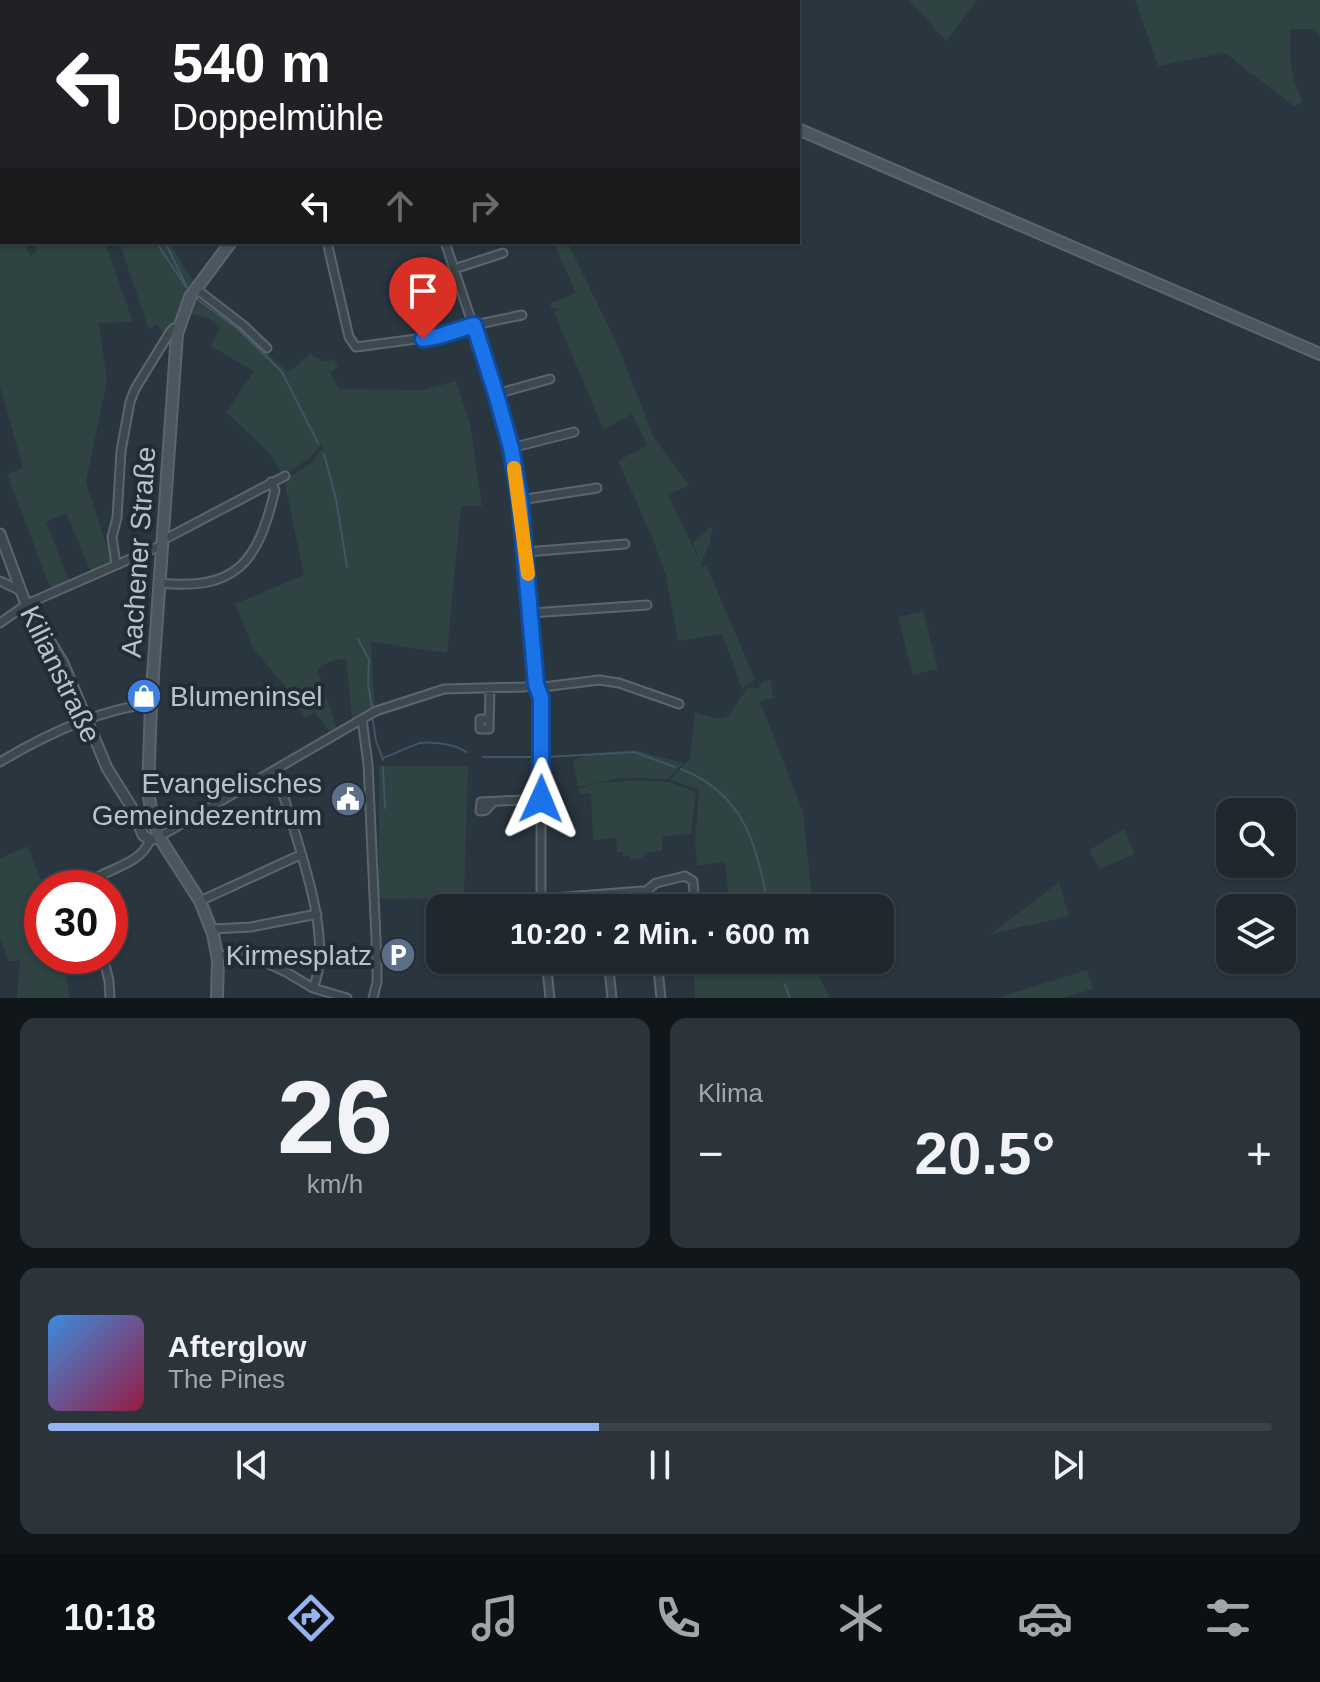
<!DOCTYPE html>
<html lang="de">
<meta charset="utf-8">
<style>
:root{--surface:#1f282f;--page:#2c343b;--text:#f1f3f6;--muted:#a1a6aa;--line:#3c444b;--accent:#95b2f1}
body{margin:0;font-family:Arial,sans-serif;background:var(--page);color:var(--text);height:100vh;display:flex;flex-direction:column;font-size:30px;white-space:nowrap}
*{box-sizing:border-box;margin:0}
p{font-size:26px;color:var(--muted)}
.icon{flex:none;width:44px;height:44px;fill:none;stroke:currentColor;stroke-width:2;stroke-linecap:round;stroke-linejoin:round}
.map{position:relative;height:998px;overflow:hidden}
.drawer{display:flex;flex-direction:column;gap:20px;padding:20px;background:#11161a;flex:1}
.drawer>*{flex:none}
.hud{position:absolute;left:0px;top:0px;width:800px;height:244px;box-shadow:0 2px 6px #0004,0 0 0 2px var(--line);background:#202124;color:#fff;overflow:hidden}
.fabs{position:absolute;left:1216px;top:798px;display:grid;gap:16px}
.fabs a{display:grid;place-items:center;width:80px;height:80px;border-radius:16px;background:var(--surface);box-shadow:0 2px 6px #0004,0 0 0 2px var(--line);font-size:40px}
.speed{position:absolute;left:24px;top:870px;display:flex;gap:16px;font-size:40px;font-weight:700;text-align:center}
.speed>*{display:grid;place-content:center;width:104px;height:104px;border-radius:50%;background:var(--surface);box-shadow:0 2px 6px #0004,0 0 0 2px var(--line);line-height:1}
.speed .limit{border:12px solid #d22;background:#fff;color:#111}
.pin{position:absolute;display:grid;place-items:center;width:68px;height:68px;color:#fff;margin:-82px -34px;border-radius:50% 50% 50% 0;rotate:-45deg;box-shadow:0 0 8px #0007}
.pin .icon{rotate:45deg}
.me{position:absolute;width:88px;margin:-44px;rotate:1deg;stroke-linejoin:round;filter:drop-shadow(0 0 6px #0008)}
.turn{display:flex;align-items:center;gap:28px;height:168px;padding:0 40px;font-size:36px}
.turn .icon{width:104px;height:104px;stroke-width:2.5}
.turn b{display:block;font-size:56px;line-height:68px}
.lanes{display:flex;align-items:center;height:76px;padding:0 40px;background:#0003;justify-content:center;gap:40px;direction:ltr}
.lanes .off{opacity:.35}
.big{font-size:60px;font-weight:700;line-height:1.1}
.drawer .tile{flex:1;display:flex;flex-direction:column;justify-content:center;gap:12px;min-width:0;padding:0 28px;border-radius:16px;background:var(--page)}
.drawer .dial{align-items:center;gap:0}
.dial b{font-size:104px;line-height:1}
.song{display:flex;align-items:center;gap:24px}
.cover{width:96px;height:96px;border-radius:12px;background:linear-gradient(135deg,hsl(210 70% 55%),hsl(340 70% 35%))}
.played{height:8px;border-radius:4px;background:linear-gradient(90deg,var(--accent) 45%,var(--line) 45%)}
.keys{display:flex;justify-content:space-around;direction:ltr}
.heat{display:flex;justify-content:space-between;align-items:center;font-size:44px;direction:ltr}
.drawer .tiles{flex:1;display:grid;gap:20px;grid-template-columns:1fr 1fr}
.tile:last-child{grid-column:span 2}
.trip{position:absolute;left:426px;top:894px;width:468px;height:80px;border-radius:16px;background:var(--surface);box-shadow:0 2px 6px #0004,0 0 0 2px var(--line);font-weight:700;line-height:80px;text-align:center}
.dock{display:flex;height:128px;justify-content:space-around;align-items:center;background:#0c1013;color:var(--muted)}
.dock .icon{width:56px;height:56px}
.dock .active{color:var(--accent)}
.dock b{font-size:36px;color:var(--text)}
.map>svg:first-child{display:block}
.green{fill:#2e4342}
.lines{fill:none;stroke-linecap:round;stroke-linejoin:round}
.stream{stroke:#415566;stroke-width:2}
.minor-casing{stroke:#5b656c;stroke-width:11}
.tertiary-casing{stroke:#5b656c;stroke-width:13}
.secondary-casing{stroke:#5b656c;stroke-width:14}
.minor{stroke:#3d474f;stroke-width:7}
.tertiary{stroke:#3d474f;stroke-width:9}
.secondary{stroke:#4c5661;stroke-width:10}
.route-casing{stroke:#114b97;stroke-width:20}
.route{stroke:#1a73e8;stroke-width:14}
.slow{stroke:#f59e0b;stroke-width:14}
.labels{text-anchor:middle;stroke-width:8;stroke-linejoin:round;paint-order:stroke}
.street-label{font-size:28px;fill:#bac2c9;stroke:#222c34}
.poi-label{font-size:28px;fill:#bac2c9;stroke:#222c34;text-anchor:end}
</style>
<div class="map">
<svg width="1320" height="998" viewBox="0 0 1320 998">
<rect width="100%" height="100%" fill="#29353f"/>
<path class="green" d="M909 0H977V1L946 41Z
M1135 0H1320V36L1313 29H1291C1289 56 1290 77 1303 101L1295 107 1225 53 1158 66Z
M0 168 2 242H25L30 256 37 251 34 242H105L133 322 99 323 107 381 86 482 112 562 91 572 66 513 46 522 70 583 51 590 7 474 23 468 0 386Z
M119 242H169L193 281 174 322 164 336 157 324 149 330Z
M553 242 568 243 619 348 653 436 690 486 668 494 701 563 693 543 713 525 710 542 701 564 703 567 706 565 755 679 742 689 722 634 678 641 666 576 652 537 618 461 647 445 632 414 604 430 554 313 559 310 551 307 550 303 576 293Z
M196 296 239 327 288 372 311 354 324 362 334 359 338 366 331 373 339 389 423 390 456 381 470 424 482 506H461L447 653 371 642 375 709 352 719 346 659 334 660 320 666 318 671 337 729 330 732 315 712 305 718 287 689 253 648 235 604 304 575 284 480 310 464 323 448 321 445 307 460 283 475 269 453 226 412 254 371 210 346 220 329 210 319 187 313Z
M923 611 938 669 913 675 898 617Z
M771 680 773 698 760 702 803 812 813 908H730L725 862 697 866 695 841 699 790 670 780 690 758 695 712C736 728 726 712 749 687L758 688 763 681Z
M634 750 684 763 668 779 621 778 578 787 573 760 595 753Z
M379 766H468L464 898 379 899Z
M639 780 670 782 696 792 691 834 663 836 662 851 646 853 642 858 630 860V856H623V852H617L616 838 593 840 591 793 579 794 578 789 598 783Z
M1124 829 1135 854 1099 869 1089 850Z
M28 846 44 888H42V899L39 900 42 910V956H60L67 977 69 998H17L20 961H8L0 938V858Z
M1059 882 1069 916 991 934Z
M720 960H814L815 968 830 998H695L693 963Z
M1087 970 1093 989 1063 998H997Z"/>
<g class="lines">
<path class="stream" d="M199 0V2
M156 242 186 287
M165 242 188 289
M197 299 238 329 282 372 318 443
M324 454 336 499 347 567
M358 639 369 660 368 684 372 708
M372 715 376 741 383 760
M483 757H531
M548 757 634 752 675 767
M383 758C392 755 415 744 420 743 432 741 458 745 466 752
M383 767 385 808
M681 769C747 795 756 847 769 908
M777 960 781 976
M785 985 790 998"/>
<g class="minor-casing">
<path id="minor" d="M327 242 349 337 356 347 439 336 474 325 522 315
M445 242 496 394 511 448 520 500 526 552 536 684 541 698V908
M454 269 503 253
M195 288 243 325 267 348
M496 394 550 379
M511 448 574 432
M520 500 597 488
M169 537 285 476
M526 552 625 544
M116 564 112 537 117 518 121 451 130 402 135 389 170 332 174 328 179 329
M0 581 21 591
M160 583C237 591 258 562 275 490L271 482
M531 613 647 605
M0 623 27 604 162 545
M362 719 368 764 377 961V982L373 998
M489 719H480V729H489L490 688
M0 762C45 735 99 709 151 704
M276 770C290 825 337 935 313 988
M493 802 486 810 480 811 481 802 541 799
M159 837 376 711 444 689 524 687 536 684 543 687 599 680 619 683 679 704
M83 888C101 868 139 868 150 840
M645 892 656 883 685 876 693 881 695 908
M200 901 300 855
M469 901 540 899 642 891 650 896 652 908
M212 929 251 927 317 914
M218 955 258 959 286 972 313 988 347 998
M103 956 109 981 110 998
M546 960 550 998
M608 960 612 998
M657 960 661 998"/>
</g>
<g class="tertiary-casing">
<path id="tertiary" d="M0 534 24 599 63 663 107 768 132 808 143 835 150 840 159 837"/>
</g>
<g class="secondary-casing">
<path id="secondary" d="M612 0 613 2
M498 2 500 0
M798 129 1320 354
M217 998 218 960 213 934 200 901 159 837 153 820 148 791 151 704 177 334 190 297 231 242"/>
</g>
<use href="#minor" class="minor"/>
<use href="#tertiary" class="tertiary"/>
<use href="#secondary" class="secondary"/>
</g>
<g class="lines">
<g class="route-casing">
<path id="route" d="M423 339 439 336 474 325 496 394 511 448 520 500 536 684 541 698V799"/>
</g>
<use href="#route" class="route"/>
<path class="slow" d="M514 468 528 574"/>
</g>
<defs>
<g id="shop-disc" transform="scale(1.8)"><circle r="9.5" fill="#3f7fe0" stroke="#222c34"/><path d="M-5-2.5h2.3a2.7 3.5 0 0 1 5.4 0H5L5.5 6h-11ZM-1.5-2.5h3a1.5 2.3 0 0 0-3 0Z" fill="#fff"/></g>
<g id="civic-disc" transform="scale(1.8)"><circle r="9.5" fill="#5c6f8a" stroke="#222c34"/><path d="M-.6-6.5H3V-4.5H.6V-3L4-1V1h2V6H-6V1h2V-1L-.6-3ZM-1.2 2.5V6h2.4V2.5Z" fill="#fff"/></g>
<g id="parking-disc" transform="scale(1.8)"><circle r="9.5" fill="#5c6f8a" stroke="#222c34"/><path d="M-3.5-5.5H1a3.5 3.5 0 0 1 0 7H-1V5.5H-3.5ZM-1-3.4V-.6H.8a1.4 1.4 0 0 0 0-2.8Z" fill="#fff"/></g>
</defs>
<g fill-rule="evenodd">
<use href="#shop-disc" x="144" y="696"/>
<use href="#civic-disc" x="348" y="799"/>
<use href="#parking-disc" x="398" y="955"/>
</g>
<g class="labels">
<g class="street-label">
<text transform="translate(138 552) rotate(-86)" y="10">Aachener Straße</text>
<text transform="translate(61 674) rotate(64)" y="10">Kilianstraße</text>
</g>
<g class="poi-label">
<text x="170" y="706" text-anchor="start">Blumeninsel</text>
<text x="322" y="793">Evangelisches<tspan x="322" dy="32">Gemeindezentrum</tspan></text>
<text x="372" y="965">Kirmesplatz</text>
</g>
</g>
</svg>
<div class="fabs">
<a><svg class="icon" aria-label="search" viewBox="0 0 24 24"><circle cx="10" cy="10" r="6"/><path d="M15 15l6 6"/></svg></a>
<a><svg class="icon" aria-label="layers" viewBox="0 0 24 24"><path d="M12 4l9 5-9 5-9-5zM3 14l9 5 9-5"/></svg></a>
</div>
<div class="speed"><div class="limit">30</div></div>
<div class="pin" style="left:423px;top:339px;background:#d93025"><svg class="icon" aria-label="arrive" viewBox="0 0 24 24"><path d="M6 21V4h12l-3 4 3 4H6"/></svg></div>
<svg class="me" style="left:541px;top:799px" viewBox="-20 -20 40 40"><path d="M0-17L14 15 0 8-14 15z" fill="#1a73e8" stroke="#fff" stroke-width="4"/></svg>
<div class="trip">10:20 · 2 Min. · 600 m</div>
<div class="hud">
<div class="turn"><svg class="icon" aria-label="left" viewBox="0 0 24 24"><path d="M17 20v-9H6M10 6l-5 5 5 5"/></svg><div><b>540 m</b>Doppelmühle</div></div>
<div class="lanes"><svg class="icon" aria-label="left" viewBox="0 0 24 24"><path d="M17 20v-9H6M10 6l-5 5 5 5"/></svg><svg class="icon off" aria-label="ahead" viewBox="0 0 24 24"><path d="M12 20V5M6 11l6-6 6 6"/></svg><svg class="icon off" aria-label="right" viewBox="0 0 24 24"><path d="M7 20v-9h11M14 6l5 5-5 5"/></svg></div>
</div>
</div>
<section class="drawer">
<div class="tiles">
<div class="tile dial"><b>26</b><p>km/h</p></div>
<div class="tile"><p>Klima</p>
<div class="heat"><a>−</a><b class="big">20.5°</b><a>+</a></div>
</div>
<div class="tile">
<div class="song"><i class="cover"></i><div><b>Afterglow</b><p>The Pines</p></div></div>
<div class="played"></div>
<div class="keys"><svg class="icon" aria-label="previous" viewBox="0 0 24 24"><path d="M18 5L8 12l10 7zM5 5v14"/></svg><svg class="icon" aria-label="pause" viewBox="0 0 24 24"><path d="M8 5v14M16 5v14"/></svg><svg class="icon" aria-label="next" viewBox="0 0 24 24"><path d="M6 5l10 7-10 7zM19 5v14"/></svg></div>
</div>
</div>
</section>
<nav class="dock">
<b>10:18</b>
<svg class="icon active" aria-label="directions" viewBox="0 0 24 24"><path d="M12 3l9 9-9 9-9-9zM9 14v-3h6M13 9l2 2-2 2"/></svg>
<svg class="icon" aria-label="music" viewBox="0 0 24 24"><path d="M9 18V5l10-2v13"/><circle cx="6" cy="18" r="3"/><circle cx="16" cy="16" r="3"/></svg>
<svg class="icon" aria-label="phone" viewBox="0 0 24 24"><path d="M5 4h4l2 5-3 2q2 4 5 5l2-3 5 2v4C11 20 4 13 5 4z"/></svg>
<svg class="icon" aria-label="climate" viewBox="0 0 24 24"><path d="M12 3v18M4 7l16 10M4 17L20 7"/></svg>
<svg class="icon" aria-label="car" viewBox="0 0 24 24"><path d="M5 17H2v-5l4-1 3-4h7l3 4 3 1v5h-3M9 17h6M6 11h13"/><circle cx="7" cy="17" r="2"/><circle cx="17" cy="17" r="2"/></svg>
<svg class="icon" aria-label="filters" viewBox="0 0 24 24"><path d="M4 7h16M4 17h16"/><circle cx="9" cy="7" r="2"/><circle cx="15" cy="17" r="2"/></svg>
</nav>
